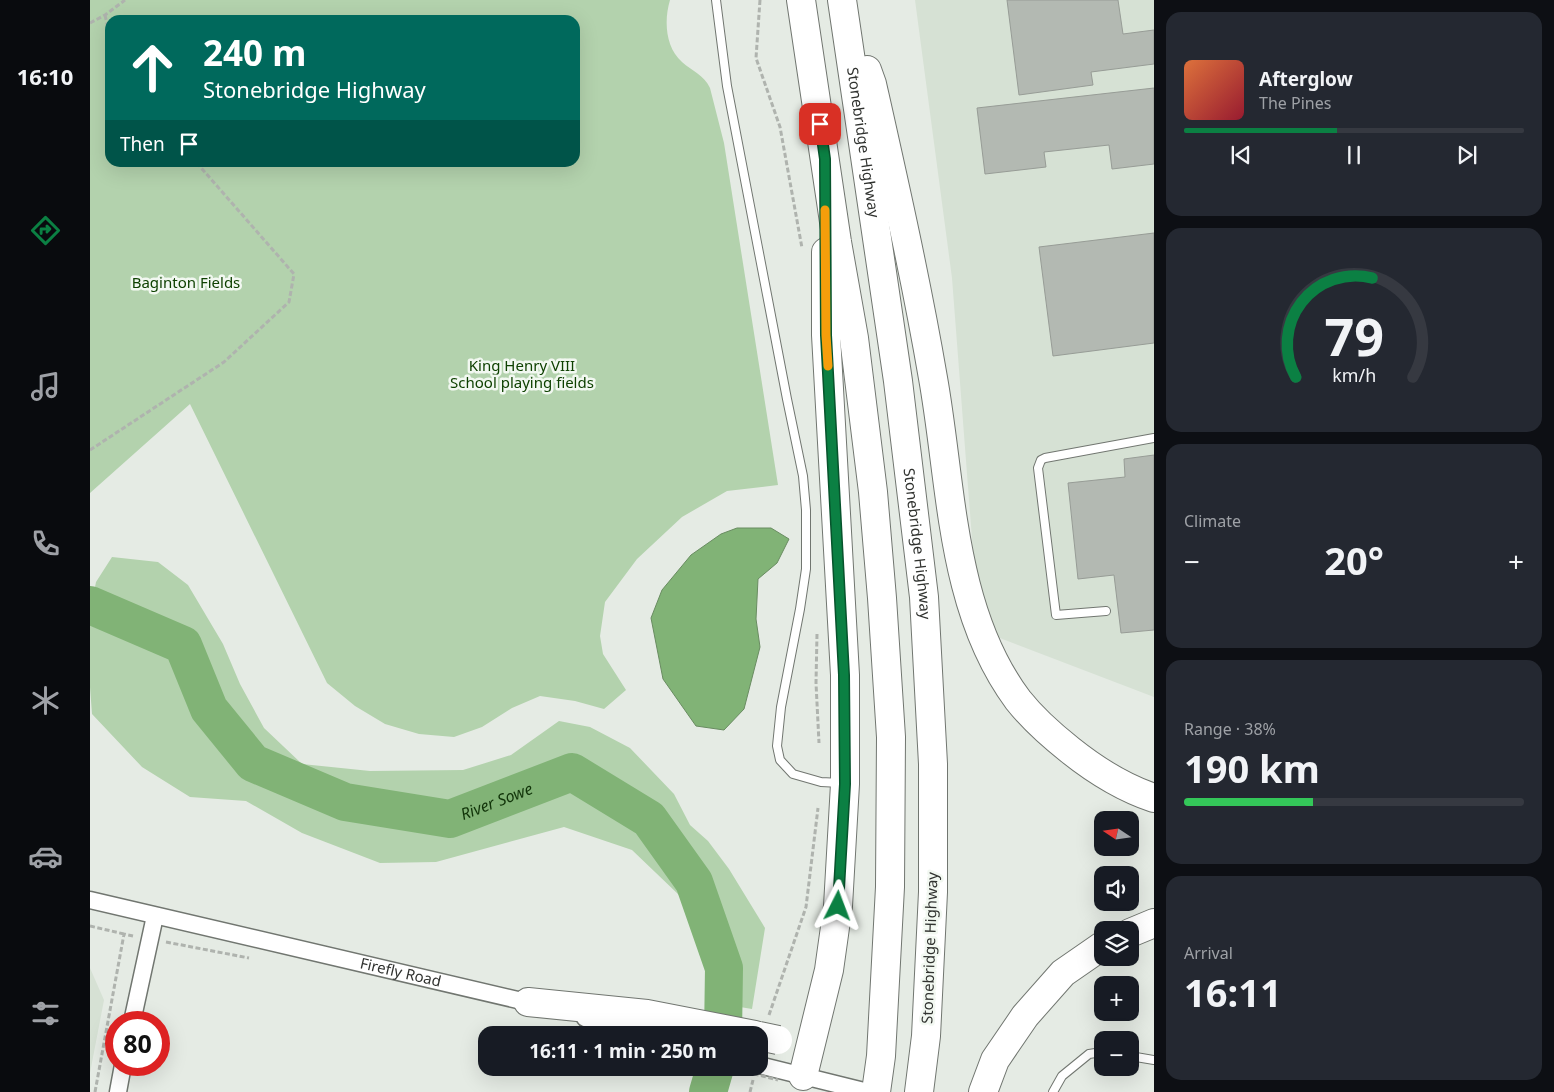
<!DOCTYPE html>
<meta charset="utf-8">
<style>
:root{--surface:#171b24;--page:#242831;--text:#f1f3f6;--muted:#9ea1a6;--line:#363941;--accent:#0b8043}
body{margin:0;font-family:"Noto Sans",sans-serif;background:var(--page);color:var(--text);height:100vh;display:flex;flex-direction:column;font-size:19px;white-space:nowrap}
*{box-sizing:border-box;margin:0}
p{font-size:16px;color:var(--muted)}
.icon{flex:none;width:28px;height:28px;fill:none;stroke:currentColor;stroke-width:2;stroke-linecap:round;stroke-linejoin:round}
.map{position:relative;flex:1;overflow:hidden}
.side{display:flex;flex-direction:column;gap:12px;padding:12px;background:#0d0f14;width:400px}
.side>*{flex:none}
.hud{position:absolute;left:15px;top:15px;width:475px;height:152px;border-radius:15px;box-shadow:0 5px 20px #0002;background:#00695c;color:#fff;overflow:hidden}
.needle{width:32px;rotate:283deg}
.controls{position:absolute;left:1004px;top:811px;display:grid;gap:10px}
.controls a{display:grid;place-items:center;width:45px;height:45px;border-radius:10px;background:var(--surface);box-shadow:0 5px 20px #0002;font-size:25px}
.speed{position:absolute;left:15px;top:1011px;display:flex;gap:10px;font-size:25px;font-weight:700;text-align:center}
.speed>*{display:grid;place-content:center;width:65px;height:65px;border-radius:50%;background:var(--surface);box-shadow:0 5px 20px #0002;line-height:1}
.speed .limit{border:8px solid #d22;background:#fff;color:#111}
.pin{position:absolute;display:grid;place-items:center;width:42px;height:42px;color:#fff;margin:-21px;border-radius:10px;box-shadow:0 2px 8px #0006}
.me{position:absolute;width:55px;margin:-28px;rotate:3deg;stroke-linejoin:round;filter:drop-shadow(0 0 4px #0008)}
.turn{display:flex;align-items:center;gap:18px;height:105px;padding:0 15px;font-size:22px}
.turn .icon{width:65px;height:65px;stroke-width:2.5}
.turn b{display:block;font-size:35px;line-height:42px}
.then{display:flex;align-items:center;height:48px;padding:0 15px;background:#0003;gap:10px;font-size:19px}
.big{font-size:38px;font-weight:700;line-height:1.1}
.side .widget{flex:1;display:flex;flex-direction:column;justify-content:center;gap:8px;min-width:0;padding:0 18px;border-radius:15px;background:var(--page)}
.side .dial{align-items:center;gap:0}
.dial svg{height:130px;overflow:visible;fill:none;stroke:var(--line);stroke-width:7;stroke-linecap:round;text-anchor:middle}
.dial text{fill:var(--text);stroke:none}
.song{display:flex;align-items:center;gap:15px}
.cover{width:60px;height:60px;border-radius:8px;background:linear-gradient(135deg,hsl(20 70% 55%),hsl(350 70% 35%))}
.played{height:5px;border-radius:2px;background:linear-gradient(90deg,var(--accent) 45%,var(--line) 45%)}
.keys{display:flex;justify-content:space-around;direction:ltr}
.heat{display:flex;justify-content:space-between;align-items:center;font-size:28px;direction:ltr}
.charge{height:8px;border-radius:4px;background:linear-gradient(90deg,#34c759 38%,var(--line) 0)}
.trip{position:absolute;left:388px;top:1026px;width:290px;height:50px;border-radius:15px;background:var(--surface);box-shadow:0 5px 20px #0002;font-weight:700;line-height:50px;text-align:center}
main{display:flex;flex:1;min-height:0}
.dock{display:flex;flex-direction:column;width:90px;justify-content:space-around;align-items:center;background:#090b0e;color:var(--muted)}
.dock .icon{width:35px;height:35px}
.dock .current{color:var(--accent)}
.dock b{font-size:22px;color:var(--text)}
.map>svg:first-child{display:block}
.built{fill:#d6e1d4}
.green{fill:#b3d2ad;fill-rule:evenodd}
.water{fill:#81b376;stroke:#698c61}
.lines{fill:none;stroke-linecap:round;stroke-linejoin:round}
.river{stroke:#81b376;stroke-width:38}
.building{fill:#b3b9b2;stroke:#979c96}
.service-casing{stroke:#717670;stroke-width:10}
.minor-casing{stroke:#717670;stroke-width:19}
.trunk-casing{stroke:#717670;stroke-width:30}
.path{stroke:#afb3ae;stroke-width:3;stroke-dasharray:5 2.5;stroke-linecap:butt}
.service{stroke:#fff;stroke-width:8}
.minor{stroke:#fff;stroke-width:16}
.trunk{stroke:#fff;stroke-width:28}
.trunk-bridge-casing{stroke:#717670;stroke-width:30;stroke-linecap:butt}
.path-bridge{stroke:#afb3ae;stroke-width:3;stroke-dasharray:5 2.5;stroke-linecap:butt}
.trunk-bridge{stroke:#fff;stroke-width:28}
.route-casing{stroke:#07532c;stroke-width:12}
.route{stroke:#0b8043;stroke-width:9}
.slow{stroke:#f59e0b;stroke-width:9}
.labels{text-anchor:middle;stroke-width:5;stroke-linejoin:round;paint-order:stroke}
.street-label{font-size:15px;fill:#30322f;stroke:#f2f8f1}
.park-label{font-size:15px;fill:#0e4101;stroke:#f2f8f1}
.water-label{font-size:16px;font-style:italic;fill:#113409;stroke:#f2f8f1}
</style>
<main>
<nav class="dock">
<b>16:10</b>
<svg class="icon current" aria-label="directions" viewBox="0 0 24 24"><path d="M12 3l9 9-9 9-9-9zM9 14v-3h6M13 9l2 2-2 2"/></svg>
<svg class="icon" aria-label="music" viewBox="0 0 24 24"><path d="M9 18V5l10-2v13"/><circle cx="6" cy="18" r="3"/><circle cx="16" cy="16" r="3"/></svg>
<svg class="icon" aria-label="phone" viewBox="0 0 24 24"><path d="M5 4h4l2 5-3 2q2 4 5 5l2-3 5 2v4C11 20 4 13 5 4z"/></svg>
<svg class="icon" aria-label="climate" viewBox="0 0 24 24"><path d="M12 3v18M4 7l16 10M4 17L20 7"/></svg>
<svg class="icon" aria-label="car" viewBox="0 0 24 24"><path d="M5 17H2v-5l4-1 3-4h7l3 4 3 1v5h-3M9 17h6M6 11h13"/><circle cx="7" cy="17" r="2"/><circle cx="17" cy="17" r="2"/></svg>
<svg class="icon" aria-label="filters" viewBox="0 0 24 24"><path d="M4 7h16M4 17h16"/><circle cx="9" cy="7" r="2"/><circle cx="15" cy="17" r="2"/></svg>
</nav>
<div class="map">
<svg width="1064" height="1092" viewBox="0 0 1064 1092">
<rect width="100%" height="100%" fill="#e5ebe4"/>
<path class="built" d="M825 0H1064V697L889 630 862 278Z
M0 968 14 1000 0 1073Z"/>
<path class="green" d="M0 0H580C574 20 575 47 592 62 602 71 614 75 620 88L634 143 688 485 637 491 592 517 547 559 515 602 510 636 513 654 536 690 514 709 485 701 450 696 422 708 392 727 364 737 329 734 295 724 265 706 237 683 100 404 0 493ZM20 20H485V162H20Z
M22 557 68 562 98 585 133 644 150 684 174 728 212 764 280 771 373 770 421 755 469 721 500 727 540 748 584 794 600 825 618 841 639 869 675 928 662 1009 644 1006 627 960 589 895 542 850 474 827 346 862 290 863 212 833 156 801 100 797 52 767 2 714 0 687V613L6 582Z"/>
<path class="water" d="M647 528H681L699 539 687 563 668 579 666 619 670 647 654 709 634 730 606 726 573 679 561 618 572 590 601 555 631 534Z"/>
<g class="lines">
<g class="river">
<path id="s1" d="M0 605 93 645 119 709 163 763 255 802 360 819 482 772 559 819 604 882 634 968 633 1035"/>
<path d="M618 1092 625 1068"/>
</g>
</g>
<path class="building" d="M917 0H1028L1033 34 1064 30V64L1001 72 1003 85 929 95Z
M1064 88V164L1022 169 1019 145 954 152 956 167 895 174 887 108Z
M1064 233V343L963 356 949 247Z
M1064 455V630L1031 633 1024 575 988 579 978 483 1035 477 1034 459Z"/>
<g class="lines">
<g class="service-casing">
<path id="service" d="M626 0 637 86 697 399 713 476 716 510V569L710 609 691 707 687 746 690 760 703 774 731 782 751 783
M1016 611 966 615 948 468 951 460 955 458 1064 438
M1040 1056 1064 1060
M963 1092 972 1076 999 1054 1012 1052"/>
</g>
<g class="minor-casing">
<g id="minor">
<path id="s2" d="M0 900 445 1004"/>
<path d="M495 1018 555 1035"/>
<path d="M42 1022 65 916"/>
<path d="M669 1065 778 1092"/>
<path d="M28 1092 33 1065"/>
</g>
</g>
<g class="trunk-casing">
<g id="trunk">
<path d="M711 0 747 242 764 338 783 492 792 598 801 737 800 887 791 1056 786 1092"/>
<path id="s3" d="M752 0 808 381 834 597 843 764V892L836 1036 829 1092"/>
<path d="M777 70 782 84C804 182 826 279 843 378 862 484 860 609 928 700 943 719 961 735 980 750 1005 770 1034 788 1064 798"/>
<path d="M1040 933 1064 923"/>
<path d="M438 1002 557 1014 665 1035"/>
<path d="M713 1076 739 970 748 906 755 784V675L736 335V252"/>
<path d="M893 1092 905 1060 935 1016 973 973 1012 946"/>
</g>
</g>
<path class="path" d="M670 0 666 58 690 127 712 248
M15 15 20 38
M0 23 15 15 35 0
M0 450 134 362 199 302 204 274 106 162
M727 634 726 683 729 743
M0 926 34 934
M76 942 159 958
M679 1015 716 907 728 808
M5 1092 34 934 43 936
M660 1092 663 1080"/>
<use href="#service" class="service"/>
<use href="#minor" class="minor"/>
<use href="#trunk" class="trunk"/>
<g class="trunk-bridge-casing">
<path id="trunk-bridge" d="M669 1036 688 1040"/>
</g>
<path class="path-bridge" d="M642 1068 688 1080"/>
<use href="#trunk-bridge" class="trunk-bridge"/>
</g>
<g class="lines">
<g class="route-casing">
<path id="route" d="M730 124 735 159 736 335 754 675 755 784 748 906"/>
</g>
<use href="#route" class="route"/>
<path class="slow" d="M735 210 736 335 738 366"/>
</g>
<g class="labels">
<g class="street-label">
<text dy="5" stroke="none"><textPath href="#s3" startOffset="144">Stonebridge Highway</textPath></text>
<text dy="5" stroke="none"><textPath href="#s3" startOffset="549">Stonebridge Highway</textPath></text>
<text transform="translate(840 948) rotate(-88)" y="5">Stonebridge Highway</text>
<text dy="5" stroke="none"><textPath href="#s2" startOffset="319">Firefly Road</textPath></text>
</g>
<g class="park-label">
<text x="96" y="288">Baginton Fields</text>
<text x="432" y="371">King Henry VIII<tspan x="432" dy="17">School playing fields</tspan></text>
</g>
<g class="water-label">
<text dy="6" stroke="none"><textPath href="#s1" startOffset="496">River Sowe</textPath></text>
</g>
</g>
</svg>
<div class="controls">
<a><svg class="needle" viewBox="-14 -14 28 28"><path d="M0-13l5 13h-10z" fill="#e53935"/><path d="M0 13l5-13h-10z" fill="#9ea1a6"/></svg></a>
<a><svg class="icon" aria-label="sound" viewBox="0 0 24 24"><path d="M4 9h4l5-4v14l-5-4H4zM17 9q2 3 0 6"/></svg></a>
<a><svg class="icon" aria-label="layers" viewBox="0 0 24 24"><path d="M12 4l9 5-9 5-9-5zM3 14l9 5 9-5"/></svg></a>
<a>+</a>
<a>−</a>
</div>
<div class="speed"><div class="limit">80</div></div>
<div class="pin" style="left:730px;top:124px;background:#d93025"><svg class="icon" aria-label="arrive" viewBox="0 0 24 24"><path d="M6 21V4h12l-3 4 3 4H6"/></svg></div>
<svg class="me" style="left:748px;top:906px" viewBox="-20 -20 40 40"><path d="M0-17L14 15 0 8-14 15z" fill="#0b8043" stroke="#fff" stroke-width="4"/></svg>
<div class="trip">16:11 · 1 min · 250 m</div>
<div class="hud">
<div class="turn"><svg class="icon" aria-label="ahead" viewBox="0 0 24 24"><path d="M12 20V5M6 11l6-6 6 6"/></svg><div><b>240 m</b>Stonebridge Highway</div></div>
<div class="then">Then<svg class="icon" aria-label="arrive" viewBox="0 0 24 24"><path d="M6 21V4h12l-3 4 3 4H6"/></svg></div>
</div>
</div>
<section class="side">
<div class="widget">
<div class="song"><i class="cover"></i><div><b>Afterglow</b><p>The Pines</p></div></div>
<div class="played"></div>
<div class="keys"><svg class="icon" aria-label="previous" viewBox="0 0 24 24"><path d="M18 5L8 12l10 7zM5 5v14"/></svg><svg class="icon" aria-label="pause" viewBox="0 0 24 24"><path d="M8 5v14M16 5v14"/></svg><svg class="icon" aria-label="next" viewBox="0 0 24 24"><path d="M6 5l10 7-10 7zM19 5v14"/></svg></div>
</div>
<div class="widget dial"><svg viewBox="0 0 100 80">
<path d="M14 69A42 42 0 1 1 86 69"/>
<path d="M14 69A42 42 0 0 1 61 8" stroke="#0b8043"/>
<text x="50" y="56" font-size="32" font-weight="700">79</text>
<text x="50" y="72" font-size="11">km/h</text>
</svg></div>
<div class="widget"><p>Climate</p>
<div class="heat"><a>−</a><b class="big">20°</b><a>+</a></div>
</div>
<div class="widget"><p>Range · 38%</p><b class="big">190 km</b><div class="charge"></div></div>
<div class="widget"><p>Arrival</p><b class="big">16:11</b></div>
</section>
</main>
